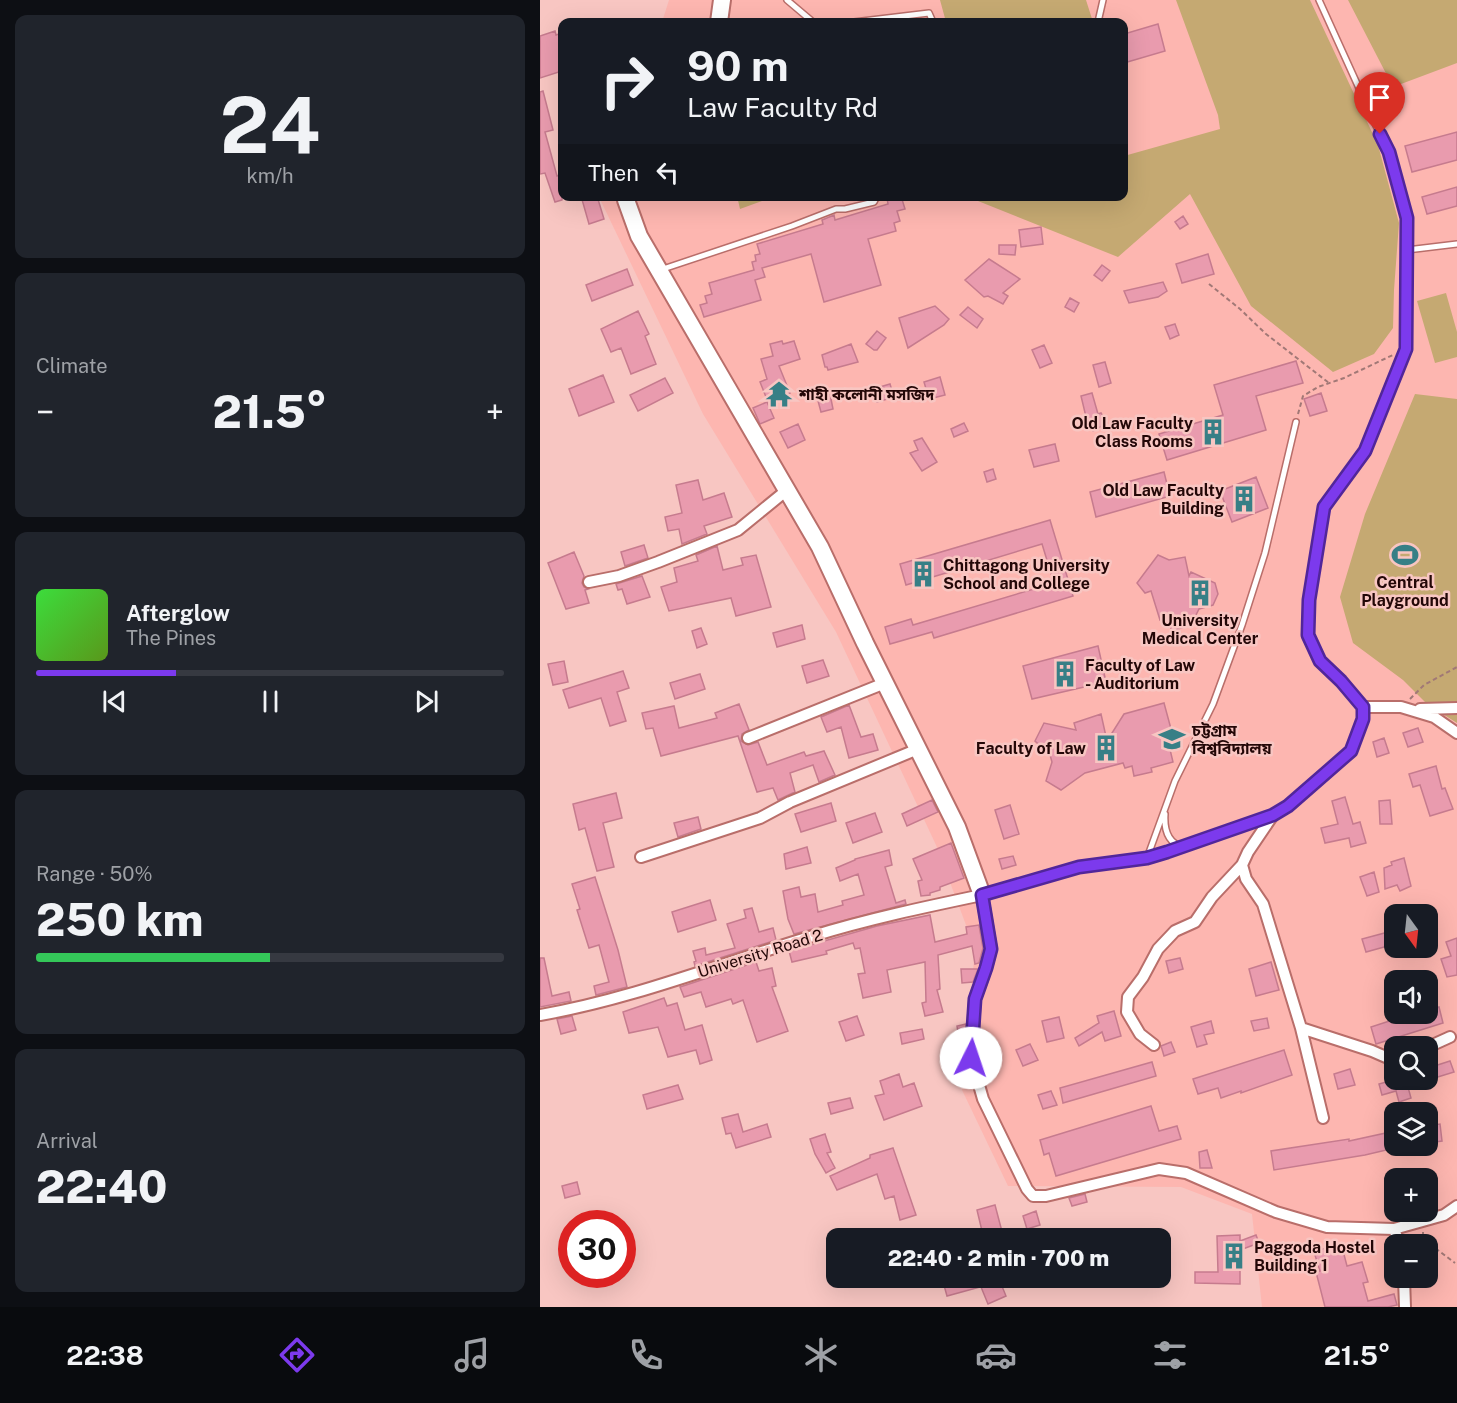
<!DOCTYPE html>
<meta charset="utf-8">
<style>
:root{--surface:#171b24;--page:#20242c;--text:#f1f3f6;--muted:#9ea1a6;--line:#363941;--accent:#7c3aed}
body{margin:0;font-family:"Public Sans","Noto Sans Bengali",sans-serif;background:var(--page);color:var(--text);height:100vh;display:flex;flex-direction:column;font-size:22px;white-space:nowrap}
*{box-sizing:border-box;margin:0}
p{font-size:20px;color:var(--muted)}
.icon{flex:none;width:33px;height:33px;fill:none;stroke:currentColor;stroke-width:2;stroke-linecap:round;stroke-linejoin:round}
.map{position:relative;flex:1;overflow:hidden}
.panel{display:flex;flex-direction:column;gap:15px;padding:15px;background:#0d0f14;width:540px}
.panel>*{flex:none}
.hud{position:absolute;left:18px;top:18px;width:570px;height:183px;border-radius:12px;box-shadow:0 6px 24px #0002;background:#171b24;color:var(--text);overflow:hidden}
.needle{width:39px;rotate:165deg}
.fabs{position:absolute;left:844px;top:904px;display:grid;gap:12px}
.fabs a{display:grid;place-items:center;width:54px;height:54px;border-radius:12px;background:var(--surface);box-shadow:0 6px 24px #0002;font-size:30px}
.speed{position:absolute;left:18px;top:1210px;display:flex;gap:12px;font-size:30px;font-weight:700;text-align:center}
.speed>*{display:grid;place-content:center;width:78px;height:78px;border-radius:50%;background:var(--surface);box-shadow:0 6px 24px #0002;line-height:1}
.speed .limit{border:9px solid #d22;background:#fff;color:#111}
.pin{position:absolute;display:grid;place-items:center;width:51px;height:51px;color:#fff;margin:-62px -26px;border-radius:50% 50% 50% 0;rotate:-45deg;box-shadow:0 0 6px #0007}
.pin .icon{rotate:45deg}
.me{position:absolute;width:66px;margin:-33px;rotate:4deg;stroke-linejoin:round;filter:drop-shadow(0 0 4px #0008)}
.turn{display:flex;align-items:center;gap:21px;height:126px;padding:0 30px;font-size:27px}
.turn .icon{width:78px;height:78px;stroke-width:2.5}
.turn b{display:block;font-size:42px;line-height:51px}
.then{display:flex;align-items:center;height:57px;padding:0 30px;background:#0003;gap:12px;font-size:22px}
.big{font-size:45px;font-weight:800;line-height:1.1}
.panel .card{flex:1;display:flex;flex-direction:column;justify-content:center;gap:9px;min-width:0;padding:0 21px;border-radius:12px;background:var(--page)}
.panel .dial{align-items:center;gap:0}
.dial b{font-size:78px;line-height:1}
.song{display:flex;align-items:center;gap:18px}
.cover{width:72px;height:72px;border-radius:9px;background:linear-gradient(135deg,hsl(120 70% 55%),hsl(90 70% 35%))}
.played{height:6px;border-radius:3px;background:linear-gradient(90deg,var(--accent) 30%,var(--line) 30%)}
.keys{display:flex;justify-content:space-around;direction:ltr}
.heat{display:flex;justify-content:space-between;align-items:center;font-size:33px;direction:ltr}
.charge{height:9px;border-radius:4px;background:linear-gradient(90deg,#34c759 50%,var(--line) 0)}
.trip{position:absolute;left:286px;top:1228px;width:345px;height:60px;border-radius:12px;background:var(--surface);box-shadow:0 6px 24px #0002;font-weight:800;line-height:60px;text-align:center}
.tabs{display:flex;height:96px;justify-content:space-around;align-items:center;background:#090b0e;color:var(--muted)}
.tabs .icon{width:42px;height:42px}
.tabs .current{color:var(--accent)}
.tabs b{font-size:27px;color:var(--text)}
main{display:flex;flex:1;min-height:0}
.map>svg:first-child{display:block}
.built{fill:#fdb6b0;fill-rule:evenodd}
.green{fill:#c5a972}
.building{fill:#e99bae;stroke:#c67b8e;stroke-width:1.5}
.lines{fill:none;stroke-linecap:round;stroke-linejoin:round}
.lane-casing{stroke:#b96e6a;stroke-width:8}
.street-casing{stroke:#b96e6a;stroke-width:14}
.secondary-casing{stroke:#b96e6a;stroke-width:20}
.path{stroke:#a17876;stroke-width:2;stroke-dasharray:4.5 3;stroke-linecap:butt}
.lane{stroke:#fff;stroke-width:5}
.street{stroke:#fff;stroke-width:10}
.secondary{stroke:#fff;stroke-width:16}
.route-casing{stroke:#51269a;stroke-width:15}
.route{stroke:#7c3aed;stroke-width:10}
.labels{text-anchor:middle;stroke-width:5;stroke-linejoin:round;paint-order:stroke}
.poi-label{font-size:16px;font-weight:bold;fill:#230707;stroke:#f8c6c2;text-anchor:start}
.street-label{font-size:16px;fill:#230707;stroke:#f8c6c2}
</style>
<main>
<section class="panel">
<div class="card dial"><b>24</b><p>km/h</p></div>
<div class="card"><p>Climate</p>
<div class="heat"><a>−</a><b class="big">21.5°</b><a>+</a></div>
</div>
<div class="card">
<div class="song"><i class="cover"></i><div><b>Afterglow</b><p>The Pines</p></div></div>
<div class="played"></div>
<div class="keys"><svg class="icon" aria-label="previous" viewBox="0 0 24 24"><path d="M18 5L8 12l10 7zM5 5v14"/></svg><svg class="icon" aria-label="pause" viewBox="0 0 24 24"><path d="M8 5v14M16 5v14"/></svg><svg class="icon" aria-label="next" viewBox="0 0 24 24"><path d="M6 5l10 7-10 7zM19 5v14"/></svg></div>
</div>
<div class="card"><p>Range · 50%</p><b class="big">250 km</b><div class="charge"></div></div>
<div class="card"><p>Arrival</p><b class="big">22:40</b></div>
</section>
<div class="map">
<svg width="917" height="1307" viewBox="0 0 917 1307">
<rect width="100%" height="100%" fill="#f8c6c2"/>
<path class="built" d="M129 0H917V1307H722L712 1214 641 1187 468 1186 422 1090 435 949 396 845 296 632 163 414 59 197 584 196V22H122ZM855 915H888V948H855ZM855 981H888V1014H855ZM855 1047H888V1080H855ZM855 1113H888V1146H855ZM855 1179H888V1212H855ZM855 1245H888V1278H855Z"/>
<path class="green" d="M400 0H546L553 22H406Z
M636 0H770L838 145 859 223 854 290 853 328 834 354 793 372 711 306 650 194 578 257 433 199 442 196H584V156L680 129 678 115Z
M808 0H917V63L853 87Z
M197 196H233V197L200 209Z
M906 293 917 332V357L895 363 877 301Z
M875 394 917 399V723L887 704 863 680 813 643 800 597 825 514Z"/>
<path class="building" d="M618 24 625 51 584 63V34Z
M15 31 16 35 22 33V71L0 78V36Z
M3 91 13 130 5 132 17 176 22 174V200L15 202 5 173 0 174V92Z
M917 132V160L872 172 865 146Z
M917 187V206L887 214 882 197Z
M41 196H57L64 219 49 224Z
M353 196H361L365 209 357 211 360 221 354 223 356 231 328 239 341 285 284 302 271 254 222 268 225 277 215 280 221 300 164 317 160 305 167 303 165 296 172 294 169 283 214 270 212 262 216 261 215 255 220 254 217 244 283 224 282 220 294 215 295 220 348 204 347 198Z
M643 216 648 224 640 229 635 222Z
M501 227 503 244 481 247 479 230Z
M459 245H476L475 255 459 254Z
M668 254 674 274 642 283 636 264Z
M449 259 480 279 463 293 468 296 463 304 448 296 444 297 425 280Z
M562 265 570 271 562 281 554 275Z
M87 269 93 285 52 301 46 285Z
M623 282 627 291 618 297 589 303 584 291Z
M530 298 539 303 534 312 525 307Z
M395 306 409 319 404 325 368 348 359 318Z
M428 307 443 319 437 328 420 315Z
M98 311 109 334 105 336 116 364 91 374 81 348 71 352 61 329Z
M635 324 639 335 630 339 625 327Z
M337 331 346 338 337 350H334L326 344Z
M242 341 243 344 254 341 260 359 239 366 250 393 228 402 220 382 227 379 221 359 233 356 230 344Z
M311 344 318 362 288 370 287 367H285L282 355Z
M504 345 512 363 500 368 492 350Z
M756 361 763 383 716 396 726 430 627 460 619 434 683 415 674 385Z
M565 362 571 383 559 387 553 365Z
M63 375 74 402 39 416 29 389Z
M400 377 405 395 389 399 384 382Z
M125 378 133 393 98 411 90 395Z
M350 384 354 397 337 402 333 389Z
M552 393 558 414 561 413 567 423 553 431 547 421 541 396Z
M781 393 787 411 770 416 764 399Z
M290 394 293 409 281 412 277 397Z
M227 402 234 418 220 424 213 408Z
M424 423 428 431 414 437 411 429Z
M258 424 265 440 248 448 240 432Z
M382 438 397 462 382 471 370 453 378 450 374 441Z
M515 444 519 461 494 467 489 450Z
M453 469 456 479 447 482 444 472Z
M624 472 630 496 556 517 550 492Z
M716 477 728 508 692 522 680 491Z
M158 480 163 500 184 493 192 517 164 526 167 534 142 544 139 529 128 531 125 517 142 513 136 485Z
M510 520 533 596 394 638 392 632 350 644 345 627 371 619 373 625 514 583 502 544 366 585 360 564Z
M104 545 108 558 85 566 81 552Z
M177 546 183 570 203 565 201 558 216 555 231 607 196 616 191 598 129 611 121 587 137 582 134 568 158 561 156 555Z
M34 552 44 576 42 583 44 587 48 589 45 590 49 603 26 609 8 563Z
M618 555 629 560 645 557 649 576 651 572 675 583 678 594 673 605 659 609 654 619 656 623 632 631 627 618 620 620 611 591 605 593 597 583Z
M102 576 110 597 87 604 82 589 78 590 76 584Z
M262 625 265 639 237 647 233 633Z
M161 628 167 644 157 648 152 631Z
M558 646 566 682 492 699 483 666Z
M283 660 289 676 267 683 262 666Z
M24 661 28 682 13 685 8 664Z
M83 671 89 688 77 692 86 721 70 726 61 698 29 708 23 690Z
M160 674 165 689 135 699 130 683Z
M624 703 634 740 628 741 633 762 611 768 612 772 594 776 592 766 585 768 583 763 545 773 521 790 506 781 512 762 510 755 495 741 504 723 536 730 534 723 561 714 567 741 584 714Z
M199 704 209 730 202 734 201 741 208 745 218 742 227 765 264 752 266 756 284 751 295 775 279 782 273 765 250 773 255 792 238 800 233 788 217 792 198 736 121 756 113 728 106 729 102 713 134 706 139 728 177 718 175 713Z
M309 705 321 737 333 734 338 750 309 758 301 727 287 732 281 717Z
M878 728 883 742 868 747 863 733Z
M844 738 849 753 837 757 833 742Z
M896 766 902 789 905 788 913 809 890 816 880 785 873 787 869 774Z
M76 793 82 818 63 823 74 867 57 871 45 828 39 830 33 804Z
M805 797 813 824 820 822 826 843 811 847 809 838 785 843 781 828 798 824 792 801Z
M392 800 398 812 367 826 362 814Z
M850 800 852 824H840L839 801Z
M291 803 296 821 261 832 255 814Z
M470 805 479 834 464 839 455 810Z
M335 813 342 832 313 843 306 823Z
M158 817 161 829 138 837 134 823Z
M411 843 424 878 400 887V890L390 893V895L381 896 378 881 382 880 373 859Z
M267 847 271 863 246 869 244 854Z
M349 850 352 865 345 867 356 903 365 900 366 904 254 934 248 919 243 891 259 887 261 897 275 894 278 912 303 905 302 901 324 895 318 874 300 881 296 868 315 860V859Z
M473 856 476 865 462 869 459 859Z
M864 858 871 886 860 891 857 885 845 889 844 868 852 865 851 862Z
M834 872 839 892 827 896 820 877Z
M55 877 78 950 87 987 56 995 54 986 69 982 59 945 49 948 37 910 40 909 32 884Z
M170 900 176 920 138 932 132 912Z
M212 908 219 932 233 928 236 940 155 966 154 962 156 961 153 951 165 948 166 955 195 948 187 924 206 918 204 910Z
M390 915 395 942 427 934 426 927 439 925 443 948 439 963 435 964 432 946 398 955 400 989 397 990 403 1012 385 1016 382 1003 386 1002 385 962 347 970 351 992 323 998 318 974 325 973 320 948 315 949 313 943 286 951 287 954 252 962 249 951 337 926Z
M852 931 855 944 826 952 822 939Z
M917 938V975L907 977 901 959 911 956 906 942Z
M0 958H4L12 996 29 992 31 1001 0 1007Z
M640 958 643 969 629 973 626 961Z
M216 962 219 971 232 968 236 986 232 987 248 1031 217 1042 203 1000 193 1004 191 999 166 1007 161 992 144 997 140 987Z
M731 962 739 990 716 996 709 969Z
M421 969H438L433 982 422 983Z
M124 998 127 1006 137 1003 145 1030 162 1025 172 1060 160 1064 156 1050 128 1057 118 1027 89 1033 83 1012Z
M899 1007 903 1023 836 1044 831 1027 871 1014H888V1010Z
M574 1011 581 1036 565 1041 562 1032 539 1046 535 1038 559 1023 557 1016Z
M32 1016 36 1030 21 1034 17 1019Z
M317 1016 324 1035 306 1041 299 1022Z
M519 1017 524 1038 507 1042 502 1021Z
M727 1018 729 1028 714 1031 711 1021Z
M671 1021 674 1033 664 1035 667 1044 657 1047 651 1027Z
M426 1024 424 1043 420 1044 417 1026Z
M382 1029 384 1039 362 1044 360 1033Z
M631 1042 635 1052 624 1056 621 1046Z
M490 1044 498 1060 483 1066 476 1050Z
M744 1050 752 1075 701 1093V1091L681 1098 678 1088 658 1094 653 1079Z
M910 1061 914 1072 888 1080V1068Z
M612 1062 616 1076 523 1103 520 1088Z
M810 1069 815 1085 798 1089 794 1074Z
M359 1074 363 1087 374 1083 382 1106 344 1120 335 1096 344 1094 340 1081Z
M853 1080H866L871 1098 859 1102 856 1091 842 1095 839 1084Z
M138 1085 143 1099 107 1109 103 1095Z
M511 1091 517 1105 503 1109 498 1095Z
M310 1098 313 1108 291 1114 288 1103Z
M611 1106 619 1131 637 1126 641 1139 516 1176 509 1153 504 1155 500 1140Z
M198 1114 203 1132 227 1124 231 1137 196 1148 191 1133 186 1134 182 1118Z
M900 1124 902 1141 888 1143V1126Z
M855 1131V1148L825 1155 734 1170 731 1151 809 1139V1141Z
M285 1134 291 1152 287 1153 295 1168 286 1173 275 1154 270 1139Z
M353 1148 376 1215 360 1220 354 1196 345 1199 337 1174 297 1190 290 1176 330 1158V1155Z
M667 1150 672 1168H660L659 1152Z
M37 1182 40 1194 25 1198 22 1186Z
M545 1194 547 1202 532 1206 529 1198Z
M455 1205 460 1224 464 1239H451L449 1229 442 1231 437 1210Z
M496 1211 500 1225 487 1229 483 1216Z
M700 1235V1241L716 1235 719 1243 700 1250V1284L655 1283V1272H678L677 1236Z
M801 1243 807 1266 822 1262 828 1282 823 1283 828 1301 854 1294 857 1305 848 1307H785L776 1272 780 1271 774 1252Z
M402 1278H437L440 1287 407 1296Z
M459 1279 466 1296 448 1304 441 1287Z"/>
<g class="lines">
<g class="lane-casing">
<path id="lane" d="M247 0 273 22
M314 22 389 13 393 22
M558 22 563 0
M867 250 917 244
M120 270 252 226 296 209H305L334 202 337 196
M625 814C624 829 627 843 643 847
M607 858 635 781 673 704 702 625 725 553 756 422
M443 895 539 867 607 858 648 847 733 815 749 806 811 751 823 719V707L801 681 780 661 768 635 769 601 784 507 825 451 866 349 867 218 848 152 779 0"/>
</g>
<g class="street-casing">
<path id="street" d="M49 582 79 576 118 562 198 530 247 490
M823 707H861L894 717 917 733
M880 709 917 708
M208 738 345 683
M733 815 708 852 702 865 706 879 723 904 761 1028 783 1118
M101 857 220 818 250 802 378 749
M0 1015C93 999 182 963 273 936 328 919 385 907 442 895L451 949 446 968 435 999 431 1057 443 1099 487 1189 493 1196H506L619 1169 646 1173 736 1212 787 1227 854 1229 860 1245
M761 1028 832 1051 855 1061
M614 1045 600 1034 587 1012 588 997 603 977 618 949 635 931 655 922 672 897 702 865
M888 1047 910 1037
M854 1229 904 1215 917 1206
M864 1278 865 1307"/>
</g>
<g class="secondary-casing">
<path id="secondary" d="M179 22 182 0
M87 196 86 200 99 236 280 547 325 643 417 827 442 895"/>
</g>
<path class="path" d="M669 284 700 309 726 334 789 383
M758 414 763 396 778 387 804 378 855 354
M870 699 884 685 917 667
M883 1232V1239L915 1263"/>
<use href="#lane" class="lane"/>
<use href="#street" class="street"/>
<use href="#secondary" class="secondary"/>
</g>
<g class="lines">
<g class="route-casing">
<path id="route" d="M431 1058 435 999 446 968 451 949 442 895 539 867 607 858 627 852 733 815 748 806 811 751 823 719V707L801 681 780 661 768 635 769 600 784 507 825 451 866 349 867 218 849 152 840 134"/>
</g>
<use href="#route" class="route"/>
</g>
<defs>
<g id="temple-bare" transform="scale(2.07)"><path d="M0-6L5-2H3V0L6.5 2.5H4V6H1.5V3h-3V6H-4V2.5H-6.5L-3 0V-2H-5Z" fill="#377f86" stroke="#f8c6c2" stroke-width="2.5" paint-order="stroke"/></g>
<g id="building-bare" transform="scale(2.07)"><path d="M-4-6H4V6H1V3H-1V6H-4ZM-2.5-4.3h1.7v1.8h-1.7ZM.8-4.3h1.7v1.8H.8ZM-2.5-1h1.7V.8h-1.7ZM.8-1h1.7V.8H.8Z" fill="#377f86" stroke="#f8c6c2" stroke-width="2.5" paint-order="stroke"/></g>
<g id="stadium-bare" transform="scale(2.07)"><path d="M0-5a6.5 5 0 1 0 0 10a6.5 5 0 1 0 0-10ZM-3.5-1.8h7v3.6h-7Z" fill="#377f86" stroke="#f8c6c2" stroke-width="2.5" paint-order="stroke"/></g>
<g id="university-bare" transform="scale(2.07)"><path d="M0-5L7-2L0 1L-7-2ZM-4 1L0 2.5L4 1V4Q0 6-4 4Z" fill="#377f86" stroke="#f8c6c2" stroke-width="2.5" paint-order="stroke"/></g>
</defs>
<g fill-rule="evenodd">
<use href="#temple-bare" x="239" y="394"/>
<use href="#building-bare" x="673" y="432"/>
<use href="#building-bare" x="704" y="499"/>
<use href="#stadium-bare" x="865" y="555"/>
<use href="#building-bare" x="383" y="574"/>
<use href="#building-bare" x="660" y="593"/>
<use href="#building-bare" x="525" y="674"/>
<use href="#university-bare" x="632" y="739"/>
<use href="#building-bare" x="566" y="748"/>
<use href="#building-bare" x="694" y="1256"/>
</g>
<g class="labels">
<g class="poi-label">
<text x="259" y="400">শাহী কলোনী মসজিদ</text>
<text x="653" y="429" text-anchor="end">Old Law Faculty<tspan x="653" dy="18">Class Rooms</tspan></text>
<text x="684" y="496" text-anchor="end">Old Law Faculty<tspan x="684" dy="18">Building</tspan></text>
<text x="403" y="571">Chittagong University<tspan x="403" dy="18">School and College</tspan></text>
<text x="865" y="588" text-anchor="middle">Central<tspan x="865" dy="18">Playground</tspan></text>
<text x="660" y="626" text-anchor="middle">University<tspan x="660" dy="18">Medical Center</tspan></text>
<text x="545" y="671">Faculty of Law<tspan x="545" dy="18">- Auditorium</tspan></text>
<text x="652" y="736">চট্টগ্রাম<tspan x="652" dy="18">বিশ্ববিদ্যালয়</tspan></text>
<text x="546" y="754" text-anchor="end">Faculty of Law</text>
<text x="714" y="1253">Paggoda Hostel<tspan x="714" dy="18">Building 1</tspan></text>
</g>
<g class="street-label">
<text transform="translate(220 953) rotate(-17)" y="6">University Road 2</text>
</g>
</g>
</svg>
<div class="fabs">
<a><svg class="needle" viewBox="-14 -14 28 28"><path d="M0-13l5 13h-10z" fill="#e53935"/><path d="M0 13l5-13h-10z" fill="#9ea1a6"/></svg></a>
<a><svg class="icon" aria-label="sound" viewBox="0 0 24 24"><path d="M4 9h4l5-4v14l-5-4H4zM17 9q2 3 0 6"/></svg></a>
<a><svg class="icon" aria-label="search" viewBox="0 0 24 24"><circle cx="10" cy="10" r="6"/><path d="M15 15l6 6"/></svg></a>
<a><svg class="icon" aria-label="layers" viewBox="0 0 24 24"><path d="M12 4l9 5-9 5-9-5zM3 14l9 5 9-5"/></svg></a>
<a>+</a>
<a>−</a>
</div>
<div class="speed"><div class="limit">30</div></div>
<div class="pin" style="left:840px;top:134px;background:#d93025"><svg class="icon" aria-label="arrive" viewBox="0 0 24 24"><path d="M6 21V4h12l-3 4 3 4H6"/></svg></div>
<svg class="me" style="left:431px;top:1058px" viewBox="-20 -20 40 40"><circle r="19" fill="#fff"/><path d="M0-13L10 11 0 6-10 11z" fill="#7c3aed"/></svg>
<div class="trip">22:40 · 2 min · 700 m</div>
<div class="hud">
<div class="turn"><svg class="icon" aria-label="right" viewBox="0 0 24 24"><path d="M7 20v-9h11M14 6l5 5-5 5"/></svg><div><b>90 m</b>Law Faculty Rd</div></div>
<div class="then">Then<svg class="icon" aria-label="left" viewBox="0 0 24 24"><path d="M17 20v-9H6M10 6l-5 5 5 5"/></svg></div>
</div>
</div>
</main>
<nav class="tabs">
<b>22:38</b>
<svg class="icon current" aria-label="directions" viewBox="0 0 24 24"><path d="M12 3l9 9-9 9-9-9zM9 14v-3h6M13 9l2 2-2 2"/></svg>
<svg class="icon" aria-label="music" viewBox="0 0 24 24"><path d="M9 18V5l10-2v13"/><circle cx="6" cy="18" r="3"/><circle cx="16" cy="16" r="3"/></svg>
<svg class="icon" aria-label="phone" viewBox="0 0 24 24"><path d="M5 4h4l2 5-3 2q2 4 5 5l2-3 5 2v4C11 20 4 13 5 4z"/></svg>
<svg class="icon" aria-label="climate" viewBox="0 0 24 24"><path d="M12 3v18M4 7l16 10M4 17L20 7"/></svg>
<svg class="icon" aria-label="car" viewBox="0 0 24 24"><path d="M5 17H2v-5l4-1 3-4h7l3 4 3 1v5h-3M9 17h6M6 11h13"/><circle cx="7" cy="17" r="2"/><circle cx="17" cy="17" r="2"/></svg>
<svg class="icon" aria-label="filters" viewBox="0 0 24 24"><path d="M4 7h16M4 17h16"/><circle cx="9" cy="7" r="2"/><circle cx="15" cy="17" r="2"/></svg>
<b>21.5°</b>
</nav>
